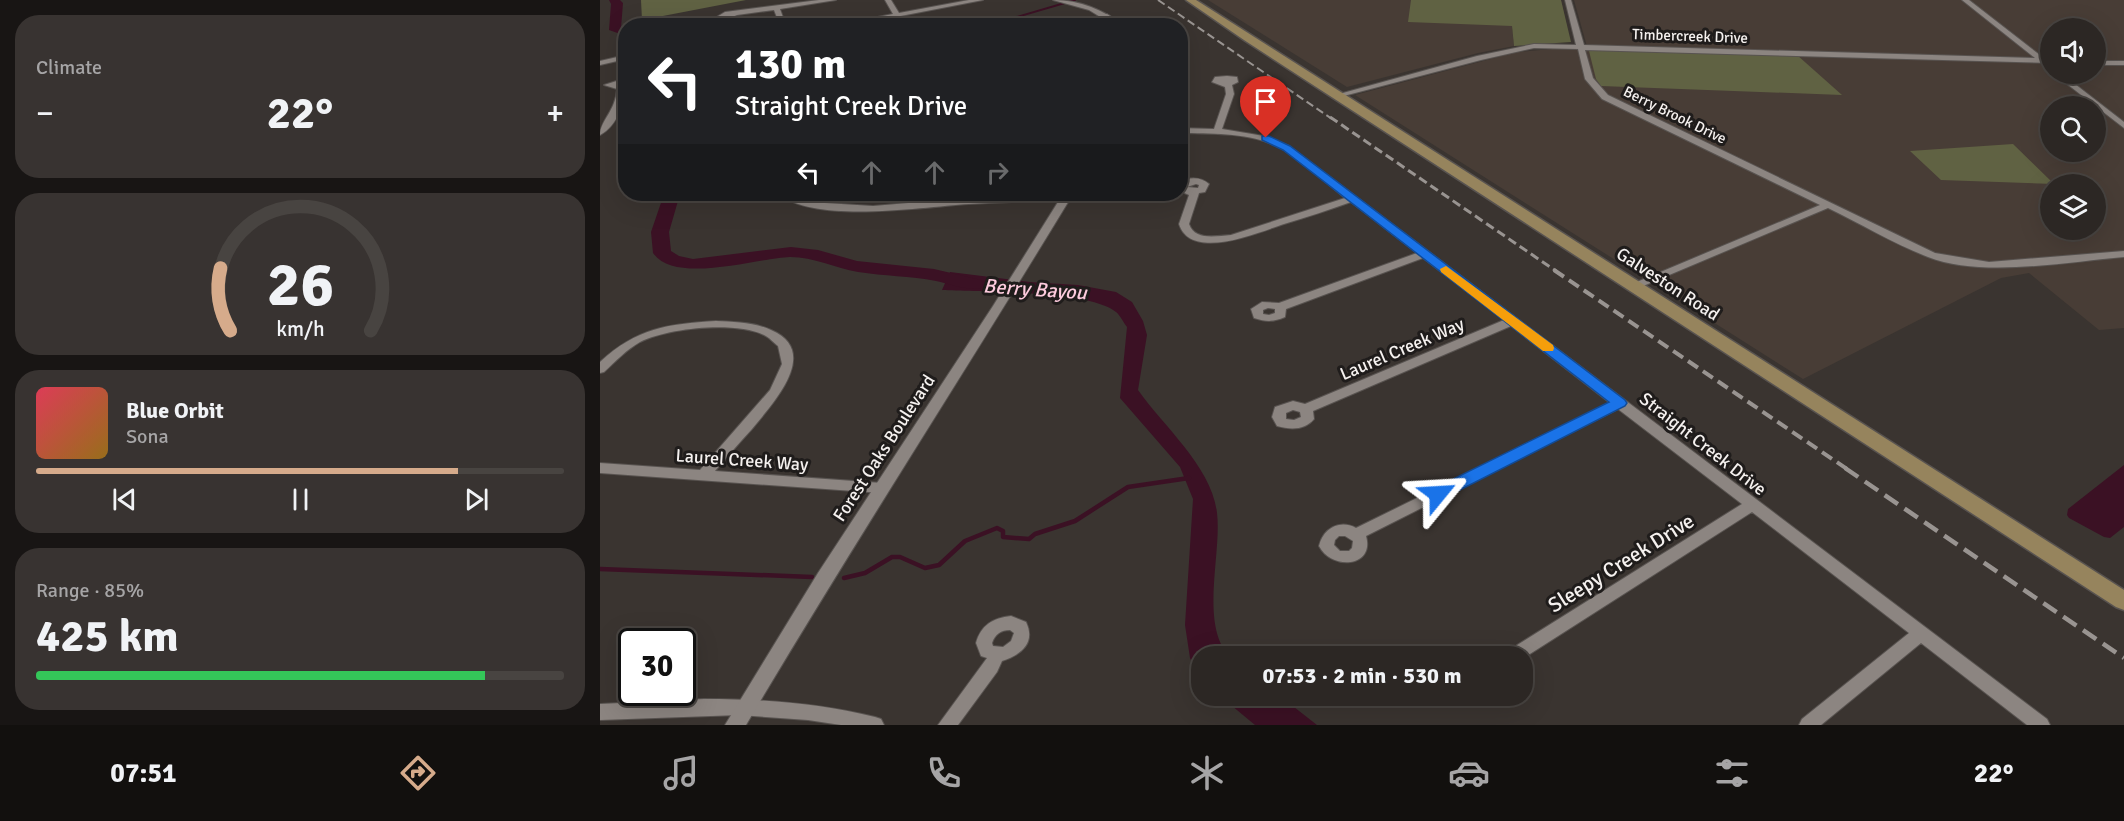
<!DOCTYPE html>
<meta charset="utf-8">
<style>
:root{--surface:#2c2724;--page:#383331;--text:#f1f3f6;--muted:#a6a5a6;--line:#484441;--accent:#d6ab8b}
body{margin:0;font-family:Signika,sans-serif;background:var(--page);color:var(--text);height:100vh;display:flex;flex-direction:column;font-size:22px;white-space:nowrap}
*{box-sizing:border-box;margin:0}
p{font-size:20px;color:var(--muted)}
.icon{flex:none;width:33px;height:33px;fill:none;stroke:currentColor;stroke-width:2;stroke-linecap:round;stroke-linejoin:round}
.map{position:relative;flex:1;overflow:hidden}
.side{display:flex;flex-direction:column;gap:15px;padding:15px;background:#181514;width:600px}
.side>*{flex:none}
.banner{position:absolute;left:18px;top:18px;width:570px;height:183px;border-radius:24px;box-shadow:0 6px 24px #0002,0 0 0 2px var(--line);background:#202124;color:#fff;overflow:hidden}
.tools{position:absolute;left:1440px;top:18px;display:grid;gap:12px}
.tools a{display:grid;place-items:center;width:66px;height:66px;border-radius:50%;background:var(--surface);box-shadow:0 6px 24px #0002,0 0 0 2px var(--line);font-size:30px}
.speed{position:absolute;left:18px;top:628px;display:flex;gap:12px;font-size:30px;font-weight:700;text-align:center}
.speed>*{display:grid;place-content:center;width:78px;height:78px;border-radius:50%;background:var(--surface);box-shadow:0 6px 24px #0002,0 0 0 2px var(--line);line-height:1}
.speed .limit{border:3px solid #111;border-radius:9px;background:#fff;color:#111}
.pin{position:absolute;display:grid;place-items:center;width:51px;height:51px;color:#fff;margin:-62px -26px;border-radius:50% 50% 50% 0;rotate:-45deg;box-shadow:0 0 6px #0007}
.pin .icon{rotate:45deg}
.me{position:absolute;width:66px;margin:-33px;rotate:63deg;stroke-linejoin:round;filter:drop-shadow(0 0 4px #0008)}
.turn{display:flex;align-items:center;gap:21px;height:126px;padding:0 18px;font-size:27px}
.turn .icon{width:78px;height:78px;stroke-width:2.5}
.turn b{display:block;font-size:42px;line-height:51px}
.lanes{display:flex;align-items:center;height:57px;padding:0 18px;background:#0003;justify-content:center;gap:30px;direction:ltr}
.lanes .off{opacity:.35}
.big{font-size:45px;font-weight:700;line-height:1.1}
.side .widget{flex:1;display:flex;flex-direction:column;justify-content:center;gap:9px;min-width:0;padding:0 21px;border-radius:24px;background:var(--page)}
.side .dial{align-items:center;gap:0}
.dial svg{height:156px;overflow:visible;fill:none;stroke:var(--line);stroke-width:7;stroke-linecap:round;text-anchor:middle}
.dial text{fill:var(--text);stroke:none}
.song{display:flex;align-items:center;gap:18px}
.cover{width:72px;height:72px;border-radius:9px;background:linear-gradient(135deg,hsl(350 70% 55%),hsl(40 70% 35%))}
.played{height:6px;border-radius:3px;background:linear-gradient(90deg,var(--accent) 80%,var(--line) 80%)}
.keys{display:flex;justify-content:space-around;direction:ltr}
.heat{display:flex;justify-content:space-between;align-items:center;font-size:33px;direction:ltr}
.charge{height:9px;border-radius:4px;background:linear-gradient(90deg,#34c759 85%,var(--line) 0)}
.trip{position:absolute;left:591px;top:646px;width:342px;height:60px;border-radius:24px;background:var(--surface);box-shadow:0 6px 24px #0002,0 0 0 2px var(--line);font-weight:700;line-height:60px;text-align:center}
.tabs{display:flex;height:96px;justify-content:space-around;align-items:center;background:#12100e;color:var(--muted)}
.tabs .icon{width:42px;height:42px}
.tabs .selected{color:var(--accent)}
.tabs b{font-size:27px;color:var(--text)}
main{display:flex;flex:1;min-height:0}
.map>svg:first-child{display:block}
.built{fill:#483d36;fill-rule:evenodd}
.green{fill:#606243}
.water{fill:#3b1124}
.lines{fill:none;stroke-linecap:round;stroke-linejoin:round}
.stream-far1{stroke:#3b1124;stroke-width:2}
.stream{stroke:#3b1124;stroke-width:4.5}
.river{fill:#3b1124;fill-rule:evenodd}
.minor-casing{stroke:#585350;stroke-width:2}
.tertiary-casing{stroke:#585350;stroke-width:2}
.secondary-casing{stroke:#585350;stroke-width:3}
.minor{fill:#8c8581;fill-rule:evenodd}
.tertiary{fill:#8c8581;fill-rule:evenodd}
.secondary{fill:#96845d;fill-rule:evenodd}
.rail-far3{stroke:#999491;stroke-width:2;stroke-dasharray:8 4;stroke-linecap:butt}
.rail-far2{stroke:#999491;stroke-width:3;stroke-dasharray:9 4.5;stroke-linecap:butt}
.rail-far1{stroke:#999491;stroke-width:4;stroke-dasharray:12 6;stroke-linecap:butt}
.rail{stroke:#999491;stroke-width:4.5;stroke-dasharray:16 8;stroke-linecap:butt}
.route{fill:#1a73e8;stroke:#114b97;stroke-width:1.5}
.slow{fill:#f59e0b}
.labels{text-anchor:middle;stroke-width:6;stroke-linejoin:round;paint-order:stroke}
.far-street-label{font-size:15px;fill:#f5f1ef;stroke:#1f1c1b}
.street-label{font-size:18px;fill:#f5f1ef;stroke:#1f1c1b}
.water-label{font-size:20px;font-style:italic;fill:#fdcbdd;stroke:#1f1c1b}
.near-street-label{font-size:21px;fill:#f5f1ef;stroke:#1f1c1b}
</style>
<main>
<section class="side">
<div class="widget"><p>Climate</p>
<div class="heat"><a>−</a><b class="big">22°</b><a>+</a></div>
</div>
<div class="widget dial"><svg viewBox="0 0 100 80">
<path d="M14 69A42 42 0 1 1 86 69"/>
<path d="M14 69A42 42 0 0 1 9 37" stroke="#d6ab8b"/>
<text x="50" y="56" font-size="32" font-weight="700">26</text>
<text x="50" y="72" font-size="11">km/h</text>
</svg></div>
<div class="widget">
<div class="song"><i class="cover"></i><div><b>Blue Orbit</b><p>Sona</p></div></div>
<div class="played"></div>
<div class="keys"><svg class="icon" aria-label="previous" viewBox="0 0 24 24"><path d="M18 5L8 12l10 7zM5 5v14"/></svg><svg class="icon" aria-label="pause" viewBox="0 0 24 24"><path d="M8 5v14M16 5v14"/></svg><svg class="icon" aria-label="next" viewBox="0 0 24 24"><path d="M6 5l10 7-10 7zM19 5v14"/></svg></div>
</div>
<div class="widget"><p>Range · 85%</p><b class="big">425 km</b><div class="charge"></div></div>
</section>
<div class="map">
<svg width="1524" height="725" viewBox="0 0 1524 725">
<rect width="100%" height="100%" fill="#3a3430"/>
<path class="built" d="M608 0H961L967 27 912 26 914 46 878 53 747 87Z
M974 0H1524V328L1499 330 1429 273 1401 278 1203 379 755 95 917 52 952 49 988 50ZM1450 28H1496V74H1450ZM1450 106H1496V152H1450ZM1450 184H1496V230H1450Z"/>
<path class="green" d="M41 0H146L42 20Z
M811 0H961L971 42 914 46 912 26 808 22Z
M991 50 1197 55 1242 95 1001 86 996 79 989 51Z
M1413 144 1454 184 1341 180 1310 151Z"/>
<path class="water" d="M350 272 430 282 478 285 516 292 532 302 543 321 547 335 538 390C564 427 612 467 617 513 622 554 599 625 630 657H602L601 681 590 658 585 625 593 499 580 467 520 398 527 327C523 322 520 315 516 312 490 290 378 292 342 290Z
M1524 465V527L1510 538 1504 537 1469 518 1467 515 1468 509Z
M620 696H680L717 725H655Z"/>
<g class="lines">
<path class="stream-far1" d="M360 26 410 19 475 0"/>
<path class="stream" d="M0 569 212 577
M244 578 265 573 292 557H300L325 568 339 565 365 541 397 528 403 531V537L429 539 435 534 475 521 528 487 589 478"/>
<path class="river" d="M9 0H20L23 3 21 28 26 29V36L9 30 11 4Z
M64 194H80L69 232 71 251 79 256 93 259 191 247 218 250 257 261 334 269 381 280 383 284 381 288C367 291 350 284 336 281 310 276 284 276 258 272 235 268 214 257 190 257 157 258 75 285 53 253L51 232Z"/>
<g class="minor-casing">
<path id="minor" d="M219 0H236L180 9 185 23 190 26 180 25 174 10 137 15 125 20 115 18 125 12Z
M285 0H291L299 13 369 0H383L249 26H232L293 14Z
M965 0H971L984 45 1435 58 1362 0H1369L1445 59H1450V63L985 50 993 78 1008 95 1335 253 1389 262 1524 251V257C1466 262 1381 278 1328 257 1294 244 1261 224 1228 208L1036 289 1031 286 1032 284 1220 205 1002 99 985 79 978 49 934 48 881 60 736 98 732 96 877 56 934 44 976 45Z
M507 14 510 16 509 17 474 26H460Z
M26 55V59L0 65V61Z
M1496 61H1524V65H1496Z
M1454 74H1462L1524 122V128Z
M627 76 637 77 638 82 632 85 634 94 622 129 664 136 689 146 1447 719 1450 725H1427L1321 643 1221 725H1199L1202 719 1309 633 1152 512 922 659V657H904L906 652 1142 504 1018 409 766 536C775 567 732 571 719 546 723 529 739 519 756 528L1010 403 911 326 713 411 714 419C705 430 691 430 677 426L672 417 675 407 693 401 705 404 904 320 823 258 686 309 685 317C673 322 667 322 654 318L651 309 662 302 679 303 817 253 751 202C729 210 707 217 684 224 659 232 591 262 579 224L589 195 580 191V184C588 176 601 177 609 184L605 192 599 193 589 224C595 241 616 236 631 235L745 198C725 182 704 162 682 149 652 132 614 134 580 133V128L614 129 626 94 625 87 612 82 615 77ZM596 184 599 185 598 188 587 187ZM668 308 675 309V313L669 315 663 314V310ZM693 410 700 412 701 417 694 420 686 419V413ZM739 536H745L753 541 752 548 749 551H740L734 545 735 540Z
M26 78V82L23 83H26C24 101 19 125 0 135 0 121 16 110 17 89L4 85Z
M179 194H191L206 199 225 203 273 206 379 197 465 195 470 198 465 201C433 201 401 202 369 204 323 207 215 224 179 194Z
M116 321C134 322 154 322 171 330 222 352 172 404 152 429 139 443 127 457 115 471L282 483 287 484 289 488 287 492 282 493 0 473V463L100 470 170 390 182 364 178 346C174 343 169 337 164 335 134 321 69 328 40 342 26 350 16 361 4 372L0 373V362C37 328 67 324 116 321Z
M411 616 426 622C436 643 421 655 402 661L397 672 358 725H338L387 658 381 656 376 643C381 625 393 618 411 616ZM410 630 414 633 411 641 403 647 393 646 392 643C395 634 401 630 410 630Z
M104 699C162 699 218 703 275 717L281 719 284 725H241L208 720 139 715 0 720V704Z"/>
</g>
<g class="tertiary-casing">
<path id="tertiary" d="M453 0C480 0 504 10 524 26H515L489 10Z
M463 194H473C365 372 252 546 146 725H125L218 573 393 306Z"/>
</g>
<g class="secondary-casing">
<path id="secondary" d="M586 0H596L1524 590V610L1516 607 644 40Z"/>
</g>
<use href="#minor" class="minor"/>
<use href="#tertiary" class="tertiary"/>
<use href="#secondary" class="secondary"/>
<path class="rail-far3" d="M558 0 732 119"/>
<path class="rail-far2" d="M730 117 956 271"/>
<path class="rail-far1" d="M954 270 1247 469"/>
<path class="rail" d="M1245 468 1524 658"/>
</g>
<path class="route" d="M662 136H669L690 146 1025 400 1027 403 1025 406 844 498H833L830 494 833 489 1009 402 683 150 662 140Z"/>
<path class="slow" d="M846 266 953 345 954 348 953 351H943L841 272 840 269Z"/>
<g class="labels">
<g class="far-street-label">
<text transform="translate(1090 36) rotate(2)" y="5">Timbercreek Drive</text>
<text transform="translate(1075 115) rotate(26)" y="5">Berry Brook Drive</text>
</g>
<g class="street-label">
<text transform="translate(1068 284) rotate(33)" y="6">Galveston Road</text>
<text transform="translate(802 349) rotate(-23)" y="6">Laurel Creek Way</text>
<text transform="translate(1103 444) rotate(38)" y="6">Straight Creek Drive</text>
<text transform="translate(284 448) rotate(-57)" y="6">Forest Oaks Boulevard</text>
<text transform="translate(142 460) rotate(4)" y="6">Laurel Creek Way</text>
</g>
<g class="water-label">
<text transform="translate(435 289) rotate(4)" y="7">Berry Bayou</text>
</g>
<g class="near-street-label">
<text transform="translate(1021 563) rotate(-32)" y="7">Sleepy Creek Drive</text>
</g>
</g>
</svg>
<div class="tools">
<a><svg class="icon" aria-label="sound" viewBox="0 0 24 24"><path d="M4 9h4l5-4v14l-5-4H4zM17 9q2 3 0 6"/></svg></a>
<a><svg class="icon" aria-label="search" viewBox="0 0 24 24"><circle cx="10" cy="10" r="6"/><path d="M15 15l6 6"/></svg></a>
<a><svg class="icon" aria-label="layers" viewBox="0 0 24 24"><path d="M12 4l9 5-9 5-9-5zM3 14l9 5 9-5"/></svg></a>
</div>
<div class="speed"><div class="limit">30</div></div>
<div class="pin" style="left:666px;top:138px;background:#d93025"><svg class="icon" aria-label="arrive" viewBox="0 0 24 24"><path d="M6 21V4h12l-3 4 3 4H6"/></svg></div>
<svg class="me" style="left:838px;top:494px" viewBox="-20 -20 40 40"><path d="M0-17L14 15 0 8-14 15z" fill="#1a73e8" stroke="#fff" stroke-width="4"/></svg>
<div class="trip">07:53 · 2 min · 530 m</div>
<div class="banner">
<div class="turn"><svg class="icon" aria-label="left" viewBox="0 0 24 24"><path d="M17 20v-9H6M10 6l-5 5 5 5"/></svg><div><b>130 m</b>Straight Creek Drive</div></div>
<div class="lanes"><svg class="icon" aria-label="left" viewBox="0 0 24 24"><path d="M17 20v-9H6M10 6l-5 5 5 5"/></svg><svg class="icon off" aria-label="ahead" viewBox="0 0 24 24"><path d="M12 20V5M6 11l6-6 6 6"/></svg><svg class="icon off" aria-label="ahead" viewBox="0 0 24 24"><path d="M12 20V5M6 11l6-6 6 6"/></svg><svg class="icon off" aria-label="right" viewBox="0 0 24 24"><path d="M7 20v-9h11M14 6l5 5-5 5"/></svg></div>
</div>
</div>
</main>
<nav class="tabs">
<b>07:51</b>
<svg class="icon selected" aria-label="directions" viewBox="0 0 24 24"><path d="M12 3l9 9-9 9-9-9zM9 14v-3h6M13 9l2 2-2 2"/></svg>
<svg class="icon" aria-label="music" viewBox="0 0 24 24"><path d="M9 18V5l10-2v13"/><circle cx="6" cy="18" r="3"/><circle cx="16" cy="16" r="3"/></svg>
<svg class="icon" aria-label="phone" viewBox="0 0 24 24"><path d="M5 4h4l2 5-3 2q2 4 5 5l2-3 5 2v4C11 20 4 13 5 4z"/></svg>
<svg class="icon" aria-label="climate" viewBox="0 0 24 24"><path d="M12 3v18M4 7l16 10M4 17L20 7"/></svg>
<svg class="icon" aria-label="car" viewBox="0 0 24 24"><path d="M5 17H2v-5l4-1 3-4h7l3 4 3 1v5h-3M9 17h6M6 11h13"/><circle cx="7" cy="17" r="2"/><circle cx="17" cy="17" r="2"/></svg>
<svg class="icon" aria-label="filters" viewBox="0 0 24 24"><path d="M4 7h16M4 17h16"/><circle cx="9" cy="7" r="2"/><circle cx="15" cy="17" r="2"/></svg>
<b>22°</b>
</nav>
